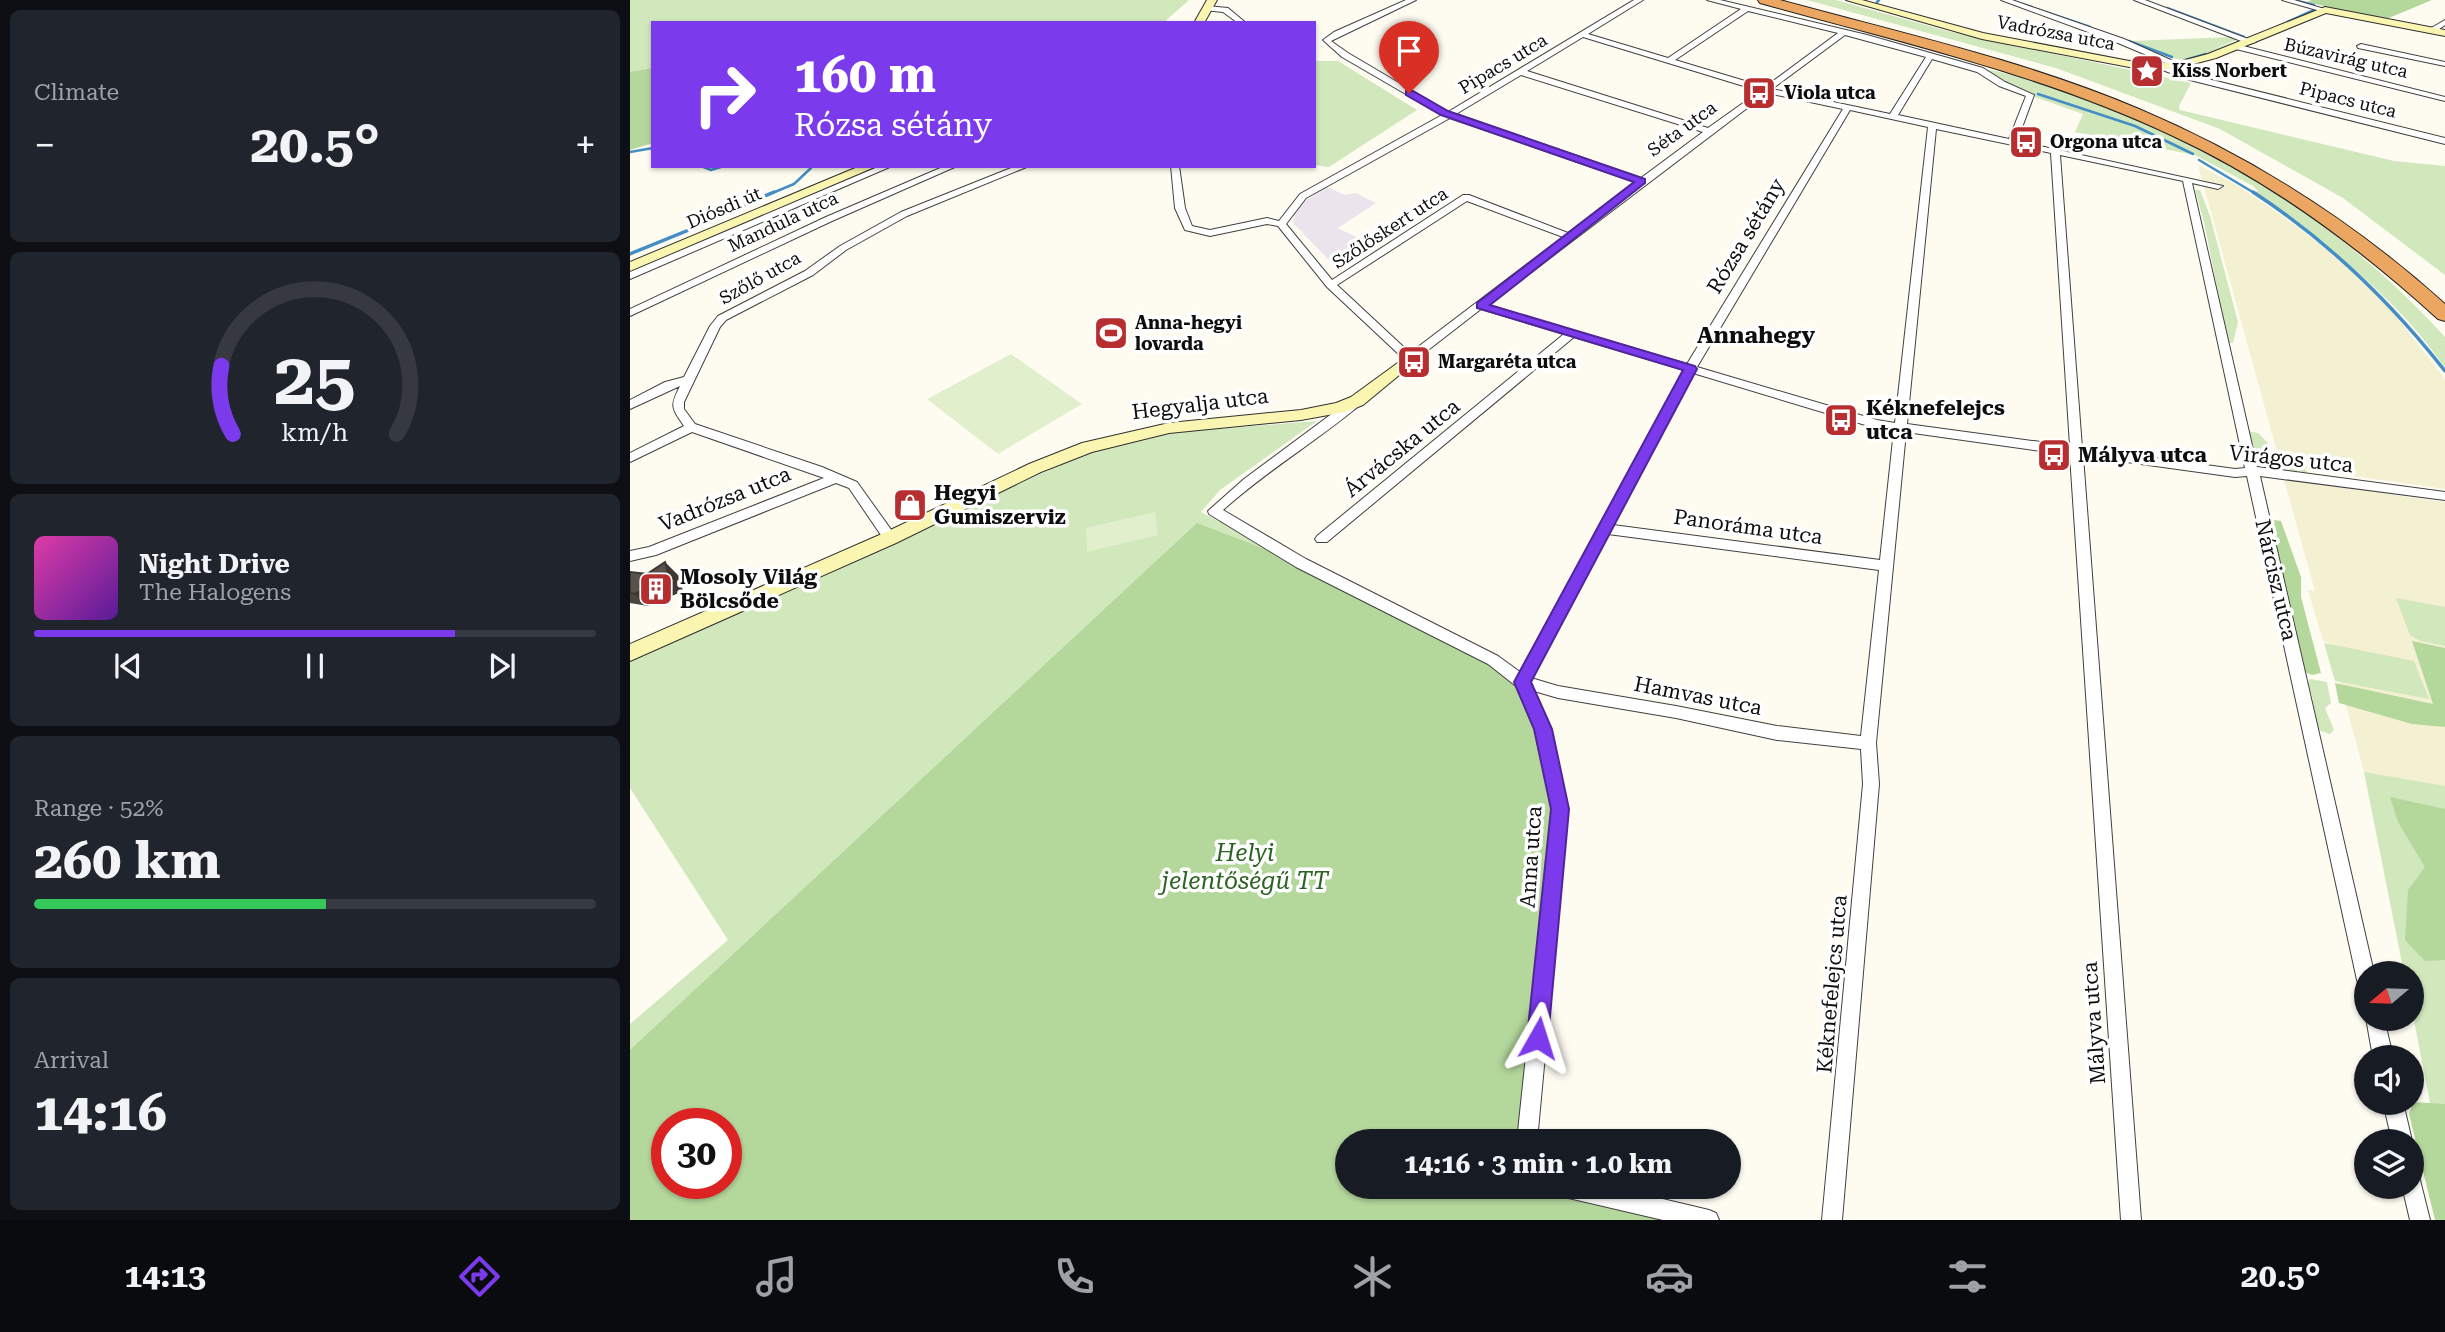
<!DOCTYPE html>
<meta charset="utf-8">
<style>
:root{--surface:#171b24;--page:#20242c;--text:#f1f3f6;--muted:#9ea1a6;--line:#363941;--accent:#7c3aed}
body{margin:0;font-family:"Roboto Serif",serif;background:var(--page);color:var(--text);height:100vh;display:flex;flex-direction:column;font-size:26px;white-space:nowrap}
*{box-sizing:border-box;margin:0}
p{font-size:23px;color:var(--muted)}
.icon{flex:none;width:38px;height:38px;fill:none;stroke:currentColor;stroke-width:2;stroke-linecap:round;stroke-linejoin:round}
.map{position:relative;flex:1;overflow:hidden}
.side{display:flex;flex-direction:column;gap:10px;padding:10px;background:#0d0f14;width:630px}
.side>*{flex:none}
.top-card{position:absolute;left:21px;top:21px;width:665px;height:147px;border-radius:0px;box-shadow:0 2px 5px #0004;background:#7c3aed;color:#fff;overflow:hidden}
.needle{width:46px;rotate:251deg}
.fabs{position:absolute;left:1724px;top:961px;display:grid;gap:14px}
.fabs a{display:grid;place-items:center;width:70px;height:70px;border-radius:50%;background:var(--surface);box-shadow:0 2px 5px #0004;font-size:35px}
.speed{position:absolute;left:21px;top:1108px;display:flex;gap:14px;font-size:35px;font-weight:700;text-align:center}
.speed>*{display:grid;place-content:center;width:91px;height:91px;border-radius:50%;background:var(--surface);box-shadow:0 2px 5px #0004;line-height:1}
.speed .limit{border:10px solid #d22;background:#fff;color:#111}
.pin{position:absolute;display:grid;place-items:center;width:60px;height:60px;color:#fff;margin:-72px -30px;border-radius:50% 50% 50% 0;rotate:-45deg;box-shadow:0 0 7px #0007}
.pin .icon{rotate:45deg}
.me{position:absolute;width:77px;margin:-38px;rotate:6deg;stroke-linejoin:round;filter:drop-shadow(0 0 5px #0008)}
.turn{display:flex;align-items:center;gap:24px;height:147px;padding:0 28px;font-size:32px}
.turn .icon{width:91px;height:91px;stroke-width:2.5}
.turn b{display:block;font-size:49px;line-height:60px}
.big{font-size:52px;font-weight:700;line-height:1.1}
.side .card{flex:1;display:flex;flex-direction:column;justify-content:center;gap:10px;min-width:0;padding:0 24px;border-radius:10px;background:var(--page)}
.side .dial{align-items:center;gap:0}
.dial svg{height:182px;overflow:visible;fill:none;stroke:var(--line);stroke-width:7;stroke-linecap:round;text-anchor:middle}
.dial text{fill:var(--text);stroke:none}
.song{display:flex;align-items:center;gap:21px}
.cover{width:84px;height:84px;border-radius:10px;background:linear-gradient(135deg,hsl(320 70% 55%),hsl(270 70% 35%))}
.played{height:7px;border-radius:4px;background:linear-gradient(90deg,var(--accent) 75%,var(--line) 75%)}
.keys{display:flex;justify-content:space-around;direction:ltr}
.heat{display:flex;justify-content:space-between;align-items:center;font-size:38px;direction:ltr}
.charge{height:10px;border-radius:5px;background:linear-gradient(90deg,#34c759 52%,var(--line) 0)}
.trip{position:absolute;left:705px;top:1129px;width:406px;height:70px;border-radius:35px;background:var(--surface);box-shadow:0 2px 5px #0004;font-weight:700;line-height:70px;text-align:center}
.menu{display:flex;height:112px;justify-content:space-around;align-items:center;background:#090b0e;color:var(--muted)}
.menu .icon{width:49px;height:49px}
.menu .selected{color:var(--accent)}
.menu b{font-size:32px;color:var(--text)}
main{display:flex;flex:1;min-height:0}
.map>svg:first-child{display:block}
.industrial{fill:#ece4ec}
.farmland{fill:#f3f1d2}
.green{fill:#d1e7bc;fill-rule:evenodd}
.forest{fill:#b4d79c;fill-rule:evenodd}
.pitch{fill:#e2efcd}
.lines{fill:none;stroke-linecap:round;stroke-linejoin:round}
.stream-far1{stroke:#448dc5;stroke-width:2.5}
.stream{stroke:#448dc5;stroke-width:3.5}
.street-casing{stroke:#414141;stroke-width:2}
.secondary-casing{stroke:#303030;stroke-width:2}
.highway-casing{stroke:#1f1f1f;stroke-width:2}
.street{fill:#fff;fill-rule:evenodd}
.secondary{fill:#faf5b0;fill-rule:evenodd}
.highway{fill:#eba662;fill-rule:evenodd}
.wall{fill:#4b4540}
.shaded-wall{fill:#3d3834}
.building{fill:#57504b;stroke:#3d3834;stroke-width:2}
.route{fill:#7c3aed;stroke:#51269a;stroke-width:2}
.labels{text-anchor:middle;stroke-width:7;stroke-linejoin:round;paint-order:stroke}
.far-street-label{font-size:18px;fill:#0e0e0e;stroke:#fff}
.far-poi-label{font-size:18px;font-weight:bold;fill:#0e0e0e;stroke:#fff;text-anchor:start}
.street-label{font-size:21px;fill:#0e0e0e;stroke:#fff}
.poi-label{font-size:21px;font-weight:bold;fill:#0e0e0e;stroke:#fff;text-anchor:start}
.far-district-label{font-size:23px;font-weight:bold;fill:#0e0e0e;stroke:#fff}
.near-park-label{font-size:24px;font-style:italic;fill:#2d6322;stroke:#fff}
</style>
<main>
<section class="side">
<div class="card"><p>Climate</p>
<div class="heat"><a>−</a><b class="big">20.5°</b><a>+</a></div>
</div>
<div class="card dial"><svg viewBox="0 0 100 80">
<path d="M14 69A42 42 0 1 1 86 69"/>
<path d="M14 69A42 42 0 0 1 9 39" stroke="#7c3aed"/>
<text x="50" y="56" font-size="32" font-weight="700">25</text>
<text x="50" y="72" font-size="11">km/h</text>
</svg></div>
<div class="card">
<div class="song"><i class="cover"></i><div><b>Night Drive</b><p>The Halogens</p></div></div>
<div class="played"></div>
<div class="keys"><svg class="icon" aria-label="previous" viewBox="0 0 24 24"><path d="M18 5L8 12l10 7zM5 5v14"/></svg><svg class="icon" aria-label="pause" viewBox="0 0 24 24"><path d="M8 5v14M16 5v14"/></svg><svg class="icon" aria-label="next" viewBox="0 0 24 24"><path d="M6 5l10 7-10 7zM19 5v14"/></svg></div>
</div>
<div class="card"><p>Range · 52%</p><b class="big">260 km</b><div class="charge"></div></div>
<div class="card"><p>Arrival</p><b class="big">14:16</b></div>
</section>
<div class="map">
<svg width="1815" height="1220" viewBox="0 0 1815 1220">
<rect width="100%" height="100%" fill="#fefcf1"/>
<path class="industrial" d="M697 187 715 195 726 193 746 203 708 228 730 239 699 260 663 223 668 206Z"/>
<path class="farmland" d="M1568 165 1607 185 1669 228 1745 289 1815 379V489L1651 466Z
M1654 480 1815 502V797L1734 772 1699 643 1693 641 1678 590 1685 591Z"/>
<path class="green" d="M0 0H559L533 23H23V146L0 136Z
M1177 0H1206L1317 31 1561 83 1549 106 1550 110 1764 161 1815 166V275L1713 198 1590 129 1426 68Z
M1602 37 1607 40 1580 50 1611 40 1614 42 1554 62 1501 41Z
M684 61H708L787 110 699 167 684 165Z
M1352 69C1385 73 1417 86 1448 97 1592 149 1712 224 1815 337V368C1766 296 1693 241 1622 193L1628 191 1623 186 1565 155 1445 132 1453 114 1388 91Z
M1565 190H1570L1580 216 1608 322 1603 343H1598L1597 338 1574 222Z
M687 421 590 490 571 512 860 665 718 1141V1186L0 1220V1024L98 940 0 788V660L477 444 534 433ZM37 1124H96V1183H37Z
M1618 431 1628 433 1638 443V452L1645 464 1672 466 1678 473 1643 468 1630 463Z
M1766 598 1815 607V646L1791 641 1780 635Z
M1694 643 1784 661 1799 699 1705 681Z
M1680 679 1697 682 1701 703 1695 708 1704 730 1700 734 1688 730C1682 714 1686 698 1677 684Z
M1734 772 1815 786V1180L1782 1010V973H1774Z"/>
<path class="forest" d="M1682 0H1802L1754 20 1677 2Z
M23 68V143L0 150V72Z
M1637 519 1651 521 1671 577V597L1691 673 1682 675 1672 671Z
M567 523 671 563 892 682 930 809 897 1141H718V1186L930 1187 1079 1220H0V1050ZM37 1124H96V1183H37Z
M1782 641 1815 648V727L1782 724 1709 703 1705 683 1803 704Z
M1760 797 1815 809V960L1795 961 1775 940 1778 890 1795 867 1768 822Z
M1783 1102 1815 1104V1220H1805L1779 1114Z"/>
<path class="pitch" d="M381 354 452 404 368 454 297 399Z
M525 512 528 535 457 552 456 528Z"/>
<g class="lines">
<path class="stream-far1" d="M1664 0 1684 5
M1247 2 1249 0
M1395 5 1460 27
M1537 8 1614 37
M1640 30 1684 10
M1499 41 1542 57
M1555 60 1576 54
M1408 94 1505 126 1563 154
M0 152 23 148
M1569 160 1626 194
M71 166 81 170 94 166
M140 194 164 184 181 168"/>
<path class="stream" d="M1623 192C1698 241 1760 301 1815 371
M105 209 144 192
M0 254 86 219"/>
<g class="street-casing">
<path id="street" d="M776 0H786L701 41 718 53 818 112 1004 0H1013L958 34 1038 58 1111 9 1077 0H1090L1237 35 1353 68 1375 82 1404 95 1387 141 1593 186 1588 189 1562 183 1627 467 1815 492V500L1630 476 1744 973H1736V989L1730 986 1727 980 1617 476 1605 477 1453 456 1511 1220H1491L1440 455 1276 432 1246 743 1249 784 1212 1220H1192L1233 784 1231 749 1147 740 1046 718 928 698 904 691 921 729 938 809 907 1141H887L922 809 905 729 886 686 858 664 666 567 579 514 578 511 614 479 723 398H731V404C687 441 636 471 593 510L676 559 868 656 890 672 1054 370 944 337 697 542H687L685 539 687 536 934 334 851 309 784 361H776L697 287 648 226 637 224 580 236 555 230 545 208 541 166H549L555 208 562 226 580 230 637 218 649 221 670 194 812 115 712 57 693 40 704 32ZM1118 11 1208 33 1135 87 1045 60ZM1215 35 1296 57 1260 114 1142 89ZM953 37 1130 91 1078 128 897 71ZM1302 59 1347 72 1369 86 1396 96 1379 139 1268 115ZM891 75 1073 132 1011 178 826 114ZM1137 93 1213 109 1057 364 858 305ZM1220 110 1298 127 1265 423 1247 420 1067 367ZM820 118 1005 182 938 233 839 195H833L702 280 656 224 676 198ZM1306 129 1421 153 1440 446 1277 424ZM1430 155 1553 181 1615 468 1605 469 1452 448ZM837 201 933 237 780 353 707 285ZM1063 373 1242 427 1264 430 1250 560 983 525ZM978 534 1249 570 1231 736 1147 726 1046 706 928 686 901 678Z
M1371 0H1382L1494 39 1552 65 1545 67 1488 43Z
M1504 0H1515L1626 42 1619 44Z
M1652 0H1664L1698 10 1694 12Z
M577 6 598 8 616 23H608L593 12 574 10Z
M1815 20V25L1805 32 1798 30Z
M1731 44 1815 62V66L1728 48 1727 46Z
M1609 45 1815 97V101L1606 49 1605 47Z
M1530 65 1562 75 1815 138V144L1556 79 1530 69Z
M250 166H262L0 279V272Z
M315 166H327L202 221 0 316V309L196 217Z
M386 166H399L277 216 216 250 183 275 96 320 90 327 54 402V409L65 424 192 467 227 482 267 538 265 541H255L219 488 206 483 26 555 0 561V551L19 547 194 478 62 432 0 462V453L54 426C41 407 40 406 50 386L0 409V400L35 382 54 377 80 326 88 316 175 271 210 246 271 212Z
M1736 1018H1754L1763 1057H1743Z
M1753 1102H1773L1782 1141V1142L1762 1141Z
M1782 1173 1789 1176 1800 1220H1780L1772 1186H1782Z
M920 1186H978L1079 1210 1086 1213 1089 1220H1033L930 1196 923 1193Z"/>
</g>
<g class="secondary-casing">
<path id="secondary" d="M577 0H587L574 23H564Z
M1216 0H1232L1353 33 1515 64 1548 62 1578 54 1695 7 1815 30V36L1696 13 1586 58 1548 68 1515 70 1352 39Z
M230 166H247L0 271V262Z
M780 354 788 359 785 362 733 405 715 412 671 420 539 433 462 452 411 472 266 543 0 661V644L254 533 399 464 452 443 539 423 671 410 706 403 721 397Z"/>
</g>
<g class="highway-casing">
<path id="highway" d="M1128 0H1150C1270 33 1394 60 1509 109 1622 157 1724 222 1815 304V321L1808 319C1728 246 1642 182 1543 136 1412 74 1270 42 1130 3Z"/>
</g>
<use href="#street" class="street"/>
<use href="#secondary" class="secondary"/>
<use href="#highway" class="highway"/>
</g>
<path class="wall" d="M0 572 48 575 53 591 18 606 0 603Z"/>
<path class="shaded-wall" d="M35 562 48 575 53 591 18 606 4 594Z"/>
<path class="building" d="M35 562 40 579 4 594 0 593V572L17 574Z"/>
<path class="route" d="M776 91H783L818 111 1015 179V183L860 305 1065 366 1067 369 901 682 922 729 939 809 918 1038 915 1046 908 1049 900 1046 897 1038 921 809 904 729 884 682 1053 370 847 308V303L1004 182 811 115 776 95Z"/>
<defs>
<g id="sight-square" transform="scale(1.75)"><rect x="-9" y="-9" width="18" height="18" rx="4" fill="#b72e30" stroke="#fff"/><path d="M0-6L1.8-2.2L6-1.7L2.9 1.2L3.7 5.4L0 3.3L-3.7 5.4L-2.9 1.2L-6-1.7L-1.8-2.2Z" fill="#fff"/></g>
<g id="bus-square" transform="scale(1.75)"><rect x="-9" y="-9" width="18" height="18" rx="4" fill="#b72e30" stroke="#fff"/><path d="M-5-6H5V4H4V6H2V4H-2V6H-4V4H-5ZM-3.5-4V0h7V-4ZM-3.5 1.2v1.5H-2V1.2ZM2 1.2v1.5H3.5V1.2Z" fill="#fff"/></g>
<g id="stadium-square" transform="scale(1.75)"><rect x="-9" y="-9" width="18" height="18" rx="4" fill="#b72e30" stroke="#fff"/><path d="M0-5a6.5 5 0 1 0 0 10a6.5 5 0 1 0 0-10ZM-3.5-1.8h7v3.6h-7Z" fill="#fff"/></g>
<g id="shop-square" transform="scale(1.75)"><rect x="-9" y="-9" width="18" height="18" rx="4" fill="#b72e30" stroke="#fff"/><path d="M-5-2.5h2.3a2.7 3.5 0 0 1 5.4 0H5L5.5 6h-11ZM-1.5-2.5h3a1.5 2.3 0 0 0-3 0Z" fill="#fff"/></g>
<g id="building-square" transform="scale(1.75)"><rect x="-9" y="-9" width="18" height="18" rx="4" fill="#b72e30" stroke="#fff"/><path d="M-4-6H4V6H1V3H-1V6H-4ZM-2.5-4.3h1.7v1.8h-1.7ZM.8-4.3h1.7v1.8H.8ZM-2.5-1h1.7V.8h-1.7ZM.8-1h1.7V.8H.8Z" fill="#fff"/></g>
</defs>
<g fill-rule="evenodd">
<use href="#sight-square" x="1517" y="71"/>
<use href="#bus-square" x="1129" y="93"/>
<use href="#bus-square" x="1396" y="142"/>
<use href="#stadium-square" x="481" y="333"/>
<use href="#bus-square" x="784" y="362"/>
<use href="#bus-square" x="1211" y="420"/>
<use href="#bus-square" x="1424" y="455"/>
<use href="#shop-square" x="280" y="505"/>
<use href="#building-square" x="26" y="589"/>
</g>
<g class="labels">
<g class="far-street-label">
<text transform="translate(1426 33) rotate(11)" y="6">Vadrózsa utca</text>
<text transform="translate(1716 58) rotate(13)" y="6">Búzavirág utca</text>
<text transform="translate(873 64) rotate(-31)" y="6">Pipacs utca</text>
<text transform="translate(1718 100) rotate(14)" y="6">Pipacs utca</text>
<text transform="translate(1052 129) rotate(-36)" y="6">Séta utca</text>
<text transform="translate(94 208) rotate(-23)" y="6">Diósdi út</text>
<text transform="translate(153 222) rotate(-25)" y="6">Mandula utca</text>
<text transform="translate(760 228) rotate(-33)" y="6">Szőlőskert utca</text>
<text transform="translate(130 278) rotate(-29)" y="6">Szőlő utca</text>
</g>
<g class="far-poi-label">
<text x="1542" y="77">Kiss Norbert</text>
<text x="1154" y="99">Viola utca</text>
<text x="1420" y="148">Orgona utca</text>
<text x="505" y="329">Anna-hegyi<tspan x="505" dy="21">lovarda</tspan></text>
<text x="808" y="368">Margaréta utca</text>
</g>
<g class="street-label">
<text transform="translate(1116 236) rotate(-59)" y="7">Rózsa sétány</text>
<text transform="translate(570 404) rotate(-7)" y="7">Hegyalja utca</text>
<text transform="translate(772 448) rotate(-39)" y="7">Árvácska utca</text>
<text transform="translate(1661 459) rotate(6)" y="7">Virágos utca</text>
<text transform="translate(95 499) rotate(-22)" y="7">Vadrózsa utca</text>
<text transform="translate(1118 527) rotate(8)" y="7">Panoráma utca</text>
<text transform="translate(1646 580) rotate(77)" y="7">Nárcisz utca</text>
<text transform="translate(1068 696) rotate(11)" y="7">Hamvas utca</text>
<text transform="translate(901 857) rotate(-86)" y="7">Anna utca</text>
<text transform="translate(1202 984) rotate(-85)" y="7">Kéknefelejcs utca</text>
<text transform="translate(1464 1023) rotate(-94)" y="7">Mályva utca</text>
</g>
<g class="poi-label">
<text x="1236" y="415">Kéknefelejcs<tspan x="1236" dy="24">utca</tspan></text>
<text x="1448" y="462">Mályva utca</text>
<text x="304" y="500">Hegyi<tspan x="304" dy="24">Gumiszerviz</tspan></text>
<text x="50" y="584">Mosoly Világ<tspan x="50" dy="24">Bölcsőde</tspan></text>
</g>
<g class="far-district-label">
<text x="1126" y="343">Annahegy</text>
</g>
<g class="near-park-label">
<text x="615" y="861">Helyi<tspan x="615" dy="28">jelentőségű TT</tspan></text>
</g>
</g>
</svg>
<div class="fabs">
<a><svg class="needle" viewBox="-14 -14 28 28"><path d="M0-13l5 13h-10z" fill="#e53935"/><path d="M0 13l5-13h-10z" fill="#9ea1a6"/></svg></a>
<a><svg class="icon" aria-label="sound" viewBox="0 0 24 24"><path d="M4 9h4l5-4v14l-5-4H4zM17 9q2 3 0 6"/></svg></a>
<a><svg class="icon" aria-label="layers" viewBox="0 0 24 24"><path d="M12 4l9 5-9 5-9-5zM3 14l9 5 9-5"/></svg></a>
</div>
<div class="speed"><div class="limit">30</div></div>
<div class="pin" style="left:779px;top:93px;background:#d93025"><svg class="icon" aria-label="arrive" viewBox="0 0 24 24"><path d="M6 21V4h12l-3 4 3 4H6"/></svg></div>
<svg class="me" style="left:908px;top:1038px" viewBox="-20 -20 40 40"><path d="M0-17L14 15 0 8-14 15z" fill="#7c3aed" stroke="#fff" stroke-width="4"/></svg>
<div class="trip">14:16 · 3 min · 1.0 km</div>
<div class="top-card">
<div class="turn"><svg class="icon" aria-label="right" viewBox="0 0 24 24"><path d="M7 20v-9h11M14 6l5 5-5 5"/></svg><div><b>160 m</b>Rózsa sétány</div></div>
</div>
</div>
</main>
<nav class="menu">
<b>14:13</b>
<svg class="icon selected" aria-label="directions" viewBox="0 0 24 24"><path d="M12 3l9 9-9 9-9-9zM9 14v-3h6M13 9l2 2-2 2"/></svg>
<svg class="icon" aria-label="music" viewBox="0 0 24 24"><path d="M9 18V5l10-2v13"/><circle cx="6" cy="18" r="3"/><circle cx="16" cy="16" r="3"/></svg>
<svg class="icon" aria-label="phone" viewBox="0 0 24 24"><path d="M5 4h4l2 5-3 2q2 4 5 5l2-3 5 2v4C11 20 4 13 5 4z"/></svg>
<svg class="icon" aria-label="climate" viewBox="0 0 24 24"><path d="M12 3v18M4 7l16 10M4 17L20 7"/></svg>
<svg class="icon" aria-label="car" viewBox="0 0 24 24"><path d="M5 17H2v-5l4-1 3-4h7l3 4 3 1v5h-3M9 17h6M6 11h13"/><circle cx="7" cy="17" r="2"/><circle cx="17" cy="17" r="2"/></svg>
<svg class="icon" aria-label="filters" viewBox="0 0 24 24"><path d="M4 7h16M4 17h16"/><circle cx="9" cy="7" r="2"/><circle cx="15" cy="17" r="2"/></svg>
<b>20.5°</b>
</nav>
